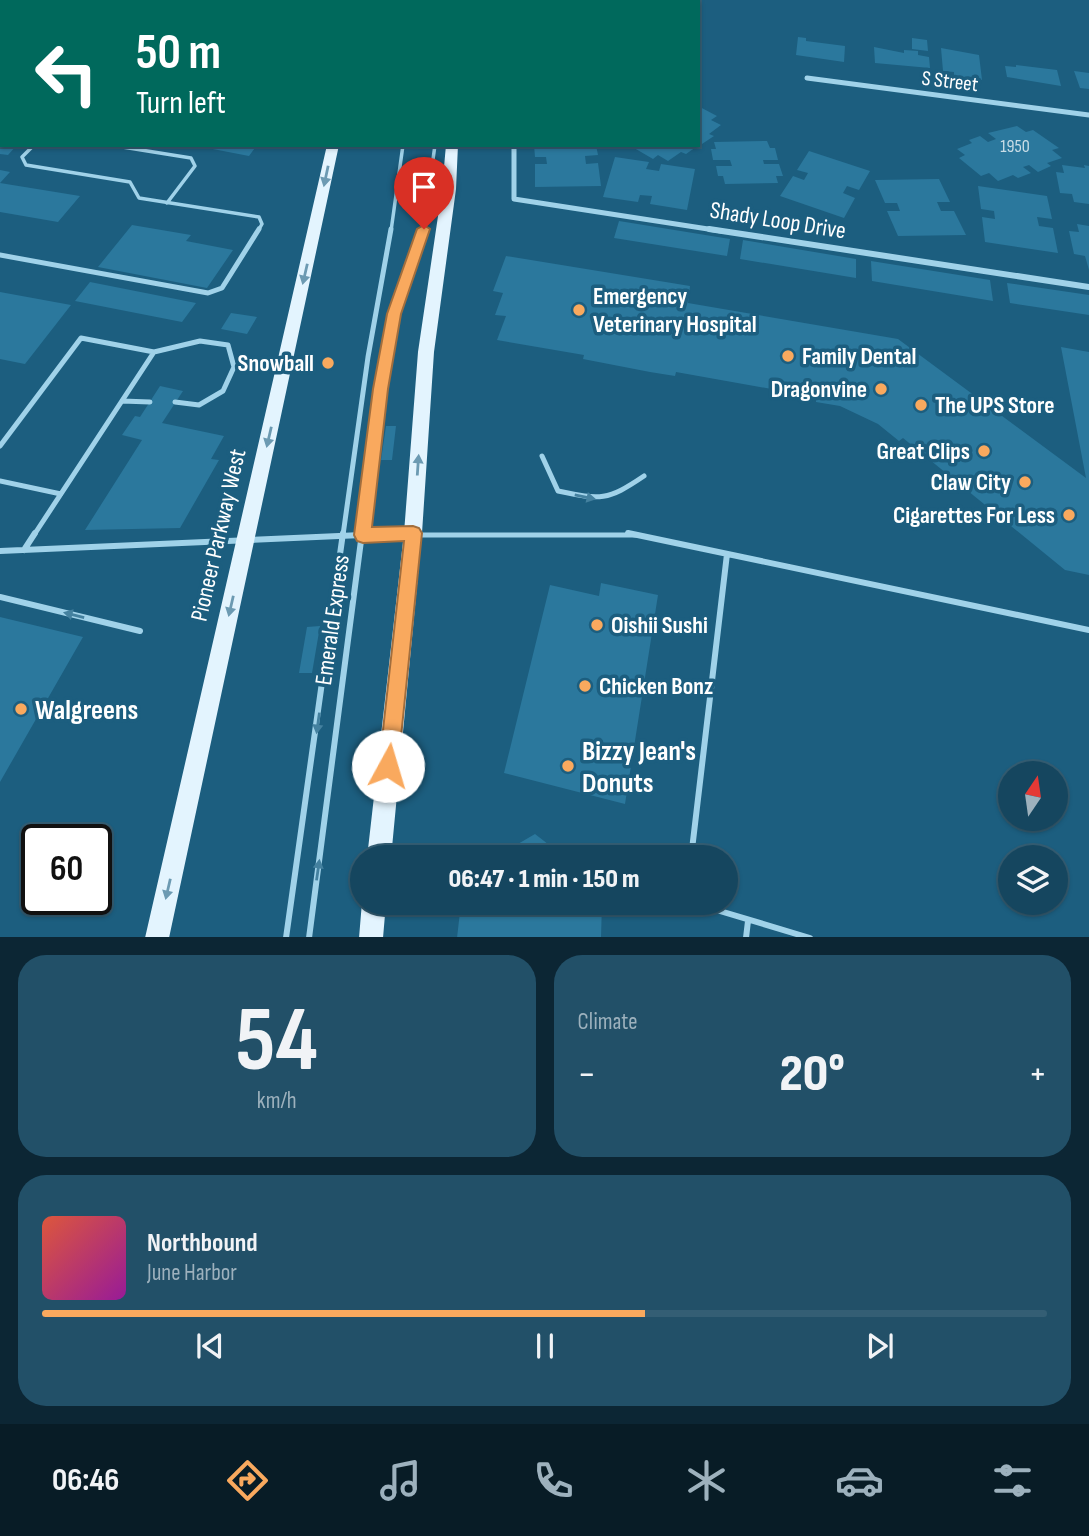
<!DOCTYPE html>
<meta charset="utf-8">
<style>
:root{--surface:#15465f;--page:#225068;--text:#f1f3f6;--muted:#9db1bd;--line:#345e74;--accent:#f9a95e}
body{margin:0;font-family:"Sofia Sans Condensed",sans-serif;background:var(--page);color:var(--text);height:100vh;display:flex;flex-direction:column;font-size:26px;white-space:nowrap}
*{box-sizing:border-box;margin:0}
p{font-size:23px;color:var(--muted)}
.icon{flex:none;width:38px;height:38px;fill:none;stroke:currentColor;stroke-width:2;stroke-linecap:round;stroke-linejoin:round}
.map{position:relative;height:937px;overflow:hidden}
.sheet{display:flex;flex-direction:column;gap:18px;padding:18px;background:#0c2634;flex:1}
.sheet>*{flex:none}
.guide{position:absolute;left:0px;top:0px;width:700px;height:147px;box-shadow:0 2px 5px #0004,0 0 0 2px var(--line);background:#00695c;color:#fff;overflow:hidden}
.needle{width:46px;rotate:13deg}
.controls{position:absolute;left:998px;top:761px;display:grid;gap:14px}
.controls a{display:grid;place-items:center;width:70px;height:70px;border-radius:50%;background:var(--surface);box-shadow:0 2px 5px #0004,0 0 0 2px var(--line);font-size:35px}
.speed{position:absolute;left:21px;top:824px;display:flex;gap:14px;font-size:35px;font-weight:700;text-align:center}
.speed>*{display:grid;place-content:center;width:91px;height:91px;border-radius:50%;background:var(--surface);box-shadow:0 2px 5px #0004,0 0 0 2px var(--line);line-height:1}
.speed .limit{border:4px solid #111;border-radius:10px;background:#fff;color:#111}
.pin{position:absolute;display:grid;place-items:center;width:60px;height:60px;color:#fff;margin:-72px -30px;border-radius:50% 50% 50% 0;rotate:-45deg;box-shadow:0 0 7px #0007}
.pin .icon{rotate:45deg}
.me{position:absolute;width:77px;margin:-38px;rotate:6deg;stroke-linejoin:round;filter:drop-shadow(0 0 5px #0008)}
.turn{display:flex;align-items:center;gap:24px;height:147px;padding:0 21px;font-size:32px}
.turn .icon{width:91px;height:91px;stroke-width:2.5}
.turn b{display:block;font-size:49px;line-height:60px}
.big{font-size:52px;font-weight:800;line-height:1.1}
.sheet .widget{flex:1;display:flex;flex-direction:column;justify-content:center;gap:10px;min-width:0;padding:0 24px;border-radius:28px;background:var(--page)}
.sheet .dial{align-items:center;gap:0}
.dial b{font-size:91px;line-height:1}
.song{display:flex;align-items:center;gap:21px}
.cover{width:84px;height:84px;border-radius:10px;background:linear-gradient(135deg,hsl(10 70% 55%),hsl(300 70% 35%))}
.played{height:7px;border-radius:4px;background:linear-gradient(90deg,var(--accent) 60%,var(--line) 60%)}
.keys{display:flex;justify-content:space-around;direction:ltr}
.heat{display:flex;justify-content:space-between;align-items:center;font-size:38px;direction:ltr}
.sheet .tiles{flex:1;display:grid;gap:18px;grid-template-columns:1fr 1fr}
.widget:last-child{grid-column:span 2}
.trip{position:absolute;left:350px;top:845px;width:388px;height:70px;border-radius:35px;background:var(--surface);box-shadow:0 2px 5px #0004,0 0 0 2px var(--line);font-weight:800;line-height:70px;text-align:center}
.dock{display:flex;height:112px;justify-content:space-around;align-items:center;background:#081c26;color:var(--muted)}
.dock .icon{width:49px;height:49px}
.dock .on{color:var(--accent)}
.dock b{font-size:32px;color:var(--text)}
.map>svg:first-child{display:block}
.building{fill:#2b789d}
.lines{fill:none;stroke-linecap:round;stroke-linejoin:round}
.lane-far2{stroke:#a0d2e9;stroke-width:3.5}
.lane-far1{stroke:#a0d2e9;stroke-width:5}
.lane{stroke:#a0d2e9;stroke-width:6}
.street-far1{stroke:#a0d2e9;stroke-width:5}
.street{stroke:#a0d2e9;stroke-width:6}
.primary{fill:#e3f4fe;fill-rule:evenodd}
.oneway{fill:#6c9ab2}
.oneway2{fill:#44819f}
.route{fill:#f9a95e;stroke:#a26e3d;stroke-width:2}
.poi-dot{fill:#f9a95e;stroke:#1c5e7f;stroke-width:2.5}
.labels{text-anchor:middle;stroke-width:7;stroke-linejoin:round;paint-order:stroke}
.far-number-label{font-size:18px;fill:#cadde6}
.far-street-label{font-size:21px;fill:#fff;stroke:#1c5e7f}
.street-label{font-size:24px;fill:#fff;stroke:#1c5e7f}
.poi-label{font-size:24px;font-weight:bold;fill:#fff;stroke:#1c5e7f;text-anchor:start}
.near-poi-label{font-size:28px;font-weight:bold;fill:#fff;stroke:#1c5e7f;text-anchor:start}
</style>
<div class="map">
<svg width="1089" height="938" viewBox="0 0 1089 938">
<rect width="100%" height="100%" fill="#1c5e7f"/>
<path class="building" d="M798 37 806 38V41L845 46 844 62 796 55Z
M912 38 927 40 928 51 912 49Z
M874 47 904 53V50L918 51V55L929 57 930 68 875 63Z
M941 48 979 55 982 80 954 76V72L943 71Z
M1016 65 1057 70 1061 86 1007 77 1005 66 1016 67Z
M1074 71 1089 73V89L1080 88Z
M698 106 717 116 711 120 721 125 709 134 714 136 702 144 698 142Z
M1017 126 1026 132 1033 130 1059 148 1052 150 1062 158 1047 163 1051 166 1038 172 1029 165 1023 167 1031 173 1018 178 1013 175 998 181 989 173 981 176 959 158 965 155 957 149 972 143 969 140 980 136 988 142 996 139 988 133Z
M767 141 770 148H775L778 160H763L764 164H779L783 176H776L778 183 725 184 723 176H718L716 166H732L730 160H713L711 149H716L714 142Z
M0 145H17L8 155 0 154Z
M192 145H257L249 156Z
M534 145H596L598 155 585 156 586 164 598 163 601 186 535 187V164H547L546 157H535Z
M629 145H693L696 147 686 154 681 152 668 161 658 155 653 159Z
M809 151 870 171 859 190 847 186 843 193 855 198 844 218 780 196 793 176 804 180 808 173 797 170Z
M615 157 649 162 646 169 659 171 661 164 695 169 687 210 650 204 652 196 640 195 638 202 603 197Z
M1062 165 1085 168 1084 165 1089 166V204L1074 202 1072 194 1060 193 1056 172 1064 173Z
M0 170 10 172 0 183 80 196 58 222 0 212Z
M939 179 950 202H937L941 211H954L966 235 898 236 887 211H900L897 203H885L875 180Z
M978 186 1047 196 1052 219 1037 217 1039 226 1053 228 1058 253 985 242 982 217 995 219 994 211 981 209Z
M619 221 730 239 727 256 614 238Z
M1077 224 1089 226V270L1085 256 1074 254 1069 231 1079 232Z
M132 225 191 235 186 241 233 250 207 288 98 267Z
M743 240 856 259V278L740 259Z
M506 256 690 286 688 303 898 339 1086 478 1061 347 1089 352V575L1065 570 903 438 899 441 878 424 840 406 816 402V397L676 372 675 376 650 372 583 359 584 355 497 340 506 316 495 315 503 293 493 291Z
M871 261 990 280 993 301 872 281Z
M90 282 196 303 182 322 75 301Z
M1007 283 1089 295V315L1010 303Z
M0 292 71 305 25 364 0 359Z
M231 313 257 317 247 334 221 329Z
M160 386 183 391 162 423 224 436 211 459 219 460 180 528 85 530 142 440 122 435 135 416 140 417Z
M386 426H396L392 460H381Z
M601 583 658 595 625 804 504 773 550 585 599 596Z
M0 617 83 637 0 782Z
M320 626 312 673H299L307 627Z
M535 834 566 858H494Z
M461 903H602L601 938H457Z"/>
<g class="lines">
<path class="lane-far2" d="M34 145 22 157 26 165 130 182 139 198 259 217 262 224 258 231
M110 145 191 158 195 166 167 203
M391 231 403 145
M423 231 435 145"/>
<path class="lane-far1" d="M0 255 208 293 222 288 259 229
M154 352 200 341 228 345 234 367 223 391 199 405 175 402
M122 401 150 402
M0 446 81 338 154 352 34 535
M542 456 558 491C601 500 607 501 644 476
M0 481 61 494
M343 535 368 357 391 229
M362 535 394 314 424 229
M366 535H637"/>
<path class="lane" d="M628 533 1089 630
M24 550 35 533
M0 551 407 533
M0 597 140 631
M691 858 727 554
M693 903 810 938
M286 938 343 533
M309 938 362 533
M746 938 748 921"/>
<path class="street-far1" d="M807 78 1089 115
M514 145V199L721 231"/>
<path class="street" d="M709 229 1089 287"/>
<path class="primary" d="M359 0H369L358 2Z
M458 0H468V2H458Z
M327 145H339L169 938H145Z
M446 145H458L456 189 434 352 422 533 391 858H367L404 533 418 352 442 189Z
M362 902 386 903 383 938H359Z"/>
</g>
<defs><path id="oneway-solid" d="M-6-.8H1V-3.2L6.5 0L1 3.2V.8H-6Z" transform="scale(1.75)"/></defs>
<g class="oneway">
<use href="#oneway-solid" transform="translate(326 176) rotate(102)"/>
<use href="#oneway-solid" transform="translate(305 274) rotate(103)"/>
<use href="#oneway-solid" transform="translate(269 437) rotate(103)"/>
<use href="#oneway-solid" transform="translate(418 465) rotate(-86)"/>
<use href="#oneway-solid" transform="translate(231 606) rotate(103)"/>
<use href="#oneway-solid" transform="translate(168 889) rotate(103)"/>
</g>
<g class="oneway2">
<use href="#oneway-solid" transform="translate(585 497) rotate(12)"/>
<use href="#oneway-solid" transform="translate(74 615) rotate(-166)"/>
<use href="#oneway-solid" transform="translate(318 723) rotate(98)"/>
<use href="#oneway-solid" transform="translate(318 870) rotate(-82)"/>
</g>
<path class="route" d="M424 225 430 229 401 314 388 389 372 527 413 526 419 528 422 533 398 766 396 773 388 776 381 773 379 766 404 541 363 543 357 541 354 535 373 389 387 314 417 229Z"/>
<g class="poi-dot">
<circle cx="579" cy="310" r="7"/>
<circle cx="788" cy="356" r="7"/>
<circle cx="328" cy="363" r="7"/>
<circle cx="881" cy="389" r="7"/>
<circle cx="921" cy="405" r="7"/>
<circle cx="984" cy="451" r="7"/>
<circle cx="1025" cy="482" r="7"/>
<circle cx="1069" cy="515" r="7"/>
<circle cx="597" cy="625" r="7"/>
<circle cx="585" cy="686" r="7"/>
<circle cx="21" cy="709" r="7"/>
<circle cx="568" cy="766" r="7"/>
</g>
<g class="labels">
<g class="far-number-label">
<text x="1015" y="152">1950</text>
</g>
<g class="far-street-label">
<text transform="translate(950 81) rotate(7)" y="7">S Street</text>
</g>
<g class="street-label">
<text transform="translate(778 220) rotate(9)" y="8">Shady Loop Drive</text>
<text transform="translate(218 535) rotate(-77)" y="8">Pioneer Parkway West</text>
<text transform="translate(332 620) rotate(-82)" y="8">Emerald Express</text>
</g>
<g class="poi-label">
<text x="593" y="304">Emergency<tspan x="593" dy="28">Veterinary Hospital</tspan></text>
<text x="802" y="364">Family Dental</text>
<text x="314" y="371" text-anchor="end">Snowball</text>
<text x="867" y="397" text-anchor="end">Dragonvine</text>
<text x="935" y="413">The UPS Store</text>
<text x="970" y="459" text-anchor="end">Great Clips</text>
<text x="1011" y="490" text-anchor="end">Claw City</text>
<text x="1055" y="523" text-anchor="end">Cigarettes For Less</text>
<text x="611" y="633">Oishii Sushi</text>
<text x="599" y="694">Chicken Bonz</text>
</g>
<g class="near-poi-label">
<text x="35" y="719">Walgreens</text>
<text x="582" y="760">Bizzy Jean's<tspan x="582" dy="32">Donuts</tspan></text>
</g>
</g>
</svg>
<div class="controls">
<a><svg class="needle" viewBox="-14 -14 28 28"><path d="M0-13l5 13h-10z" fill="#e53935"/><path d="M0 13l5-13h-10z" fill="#9db1bd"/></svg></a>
<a><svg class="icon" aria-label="layers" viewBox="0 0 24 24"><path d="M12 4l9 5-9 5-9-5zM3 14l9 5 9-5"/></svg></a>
</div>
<div class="speed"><div class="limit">60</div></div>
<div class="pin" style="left:424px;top:229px;background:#d93025"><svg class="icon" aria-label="arrive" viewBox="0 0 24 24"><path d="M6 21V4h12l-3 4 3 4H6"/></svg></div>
<svg class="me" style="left:388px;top:766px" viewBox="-20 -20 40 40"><circle r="19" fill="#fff"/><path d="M0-13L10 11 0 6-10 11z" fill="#f9a95e"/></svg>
<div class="trip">06:47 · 1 min · 150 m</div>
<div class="guide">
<div class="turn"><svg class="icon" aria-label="left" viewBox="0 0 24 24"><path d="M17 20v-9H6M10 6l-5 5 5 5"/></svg><div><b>50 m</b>Turn left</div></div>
</div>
</div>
<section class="sheet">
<div class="tiles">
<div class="widget dial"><b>54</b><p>km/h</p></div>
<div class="widget"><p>Climate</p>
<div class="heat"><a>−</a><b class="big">20°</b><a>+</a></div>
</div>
<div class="widget">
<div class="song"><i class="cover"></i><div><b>Northbound</b><p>June Harbor</p></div></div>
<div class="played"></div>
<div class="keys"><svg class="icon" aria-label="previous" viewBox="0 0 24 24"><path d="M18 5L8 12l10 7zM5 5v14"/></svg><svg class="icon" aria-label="pause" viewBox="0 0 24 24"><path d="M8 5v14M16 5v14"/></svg><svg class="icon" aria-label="next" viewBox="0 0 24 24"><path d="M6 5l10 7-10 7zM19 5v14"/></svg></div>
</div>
</div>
</section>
<nav class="dock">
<b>06:46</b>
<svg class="icon on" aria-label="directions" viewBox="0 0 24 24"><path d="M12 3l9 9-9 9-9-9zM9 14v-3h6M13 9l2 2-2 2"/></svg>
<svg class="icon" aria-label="music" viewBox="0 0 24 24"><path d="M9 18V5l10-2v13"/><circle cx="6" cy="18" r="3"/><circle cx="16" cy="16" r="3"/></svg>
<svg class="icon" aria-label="phone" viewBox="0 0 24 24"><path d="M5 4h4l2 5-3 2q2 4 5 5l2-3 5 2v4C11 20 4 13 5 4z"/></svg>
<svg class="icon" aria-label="climate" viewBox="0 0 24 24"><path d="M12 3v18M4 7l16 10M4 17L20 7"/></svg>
<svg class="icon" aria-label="car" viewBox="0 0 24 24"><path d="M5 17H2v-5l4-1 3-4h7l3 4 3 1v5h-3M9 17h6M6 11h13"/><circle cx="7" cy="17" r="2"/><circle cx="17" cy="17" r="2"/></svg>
<svg class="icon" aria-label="filters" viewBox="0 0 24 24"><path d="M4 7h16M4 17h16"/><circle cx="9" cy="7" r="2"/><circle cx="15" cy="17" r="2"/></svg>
</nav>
